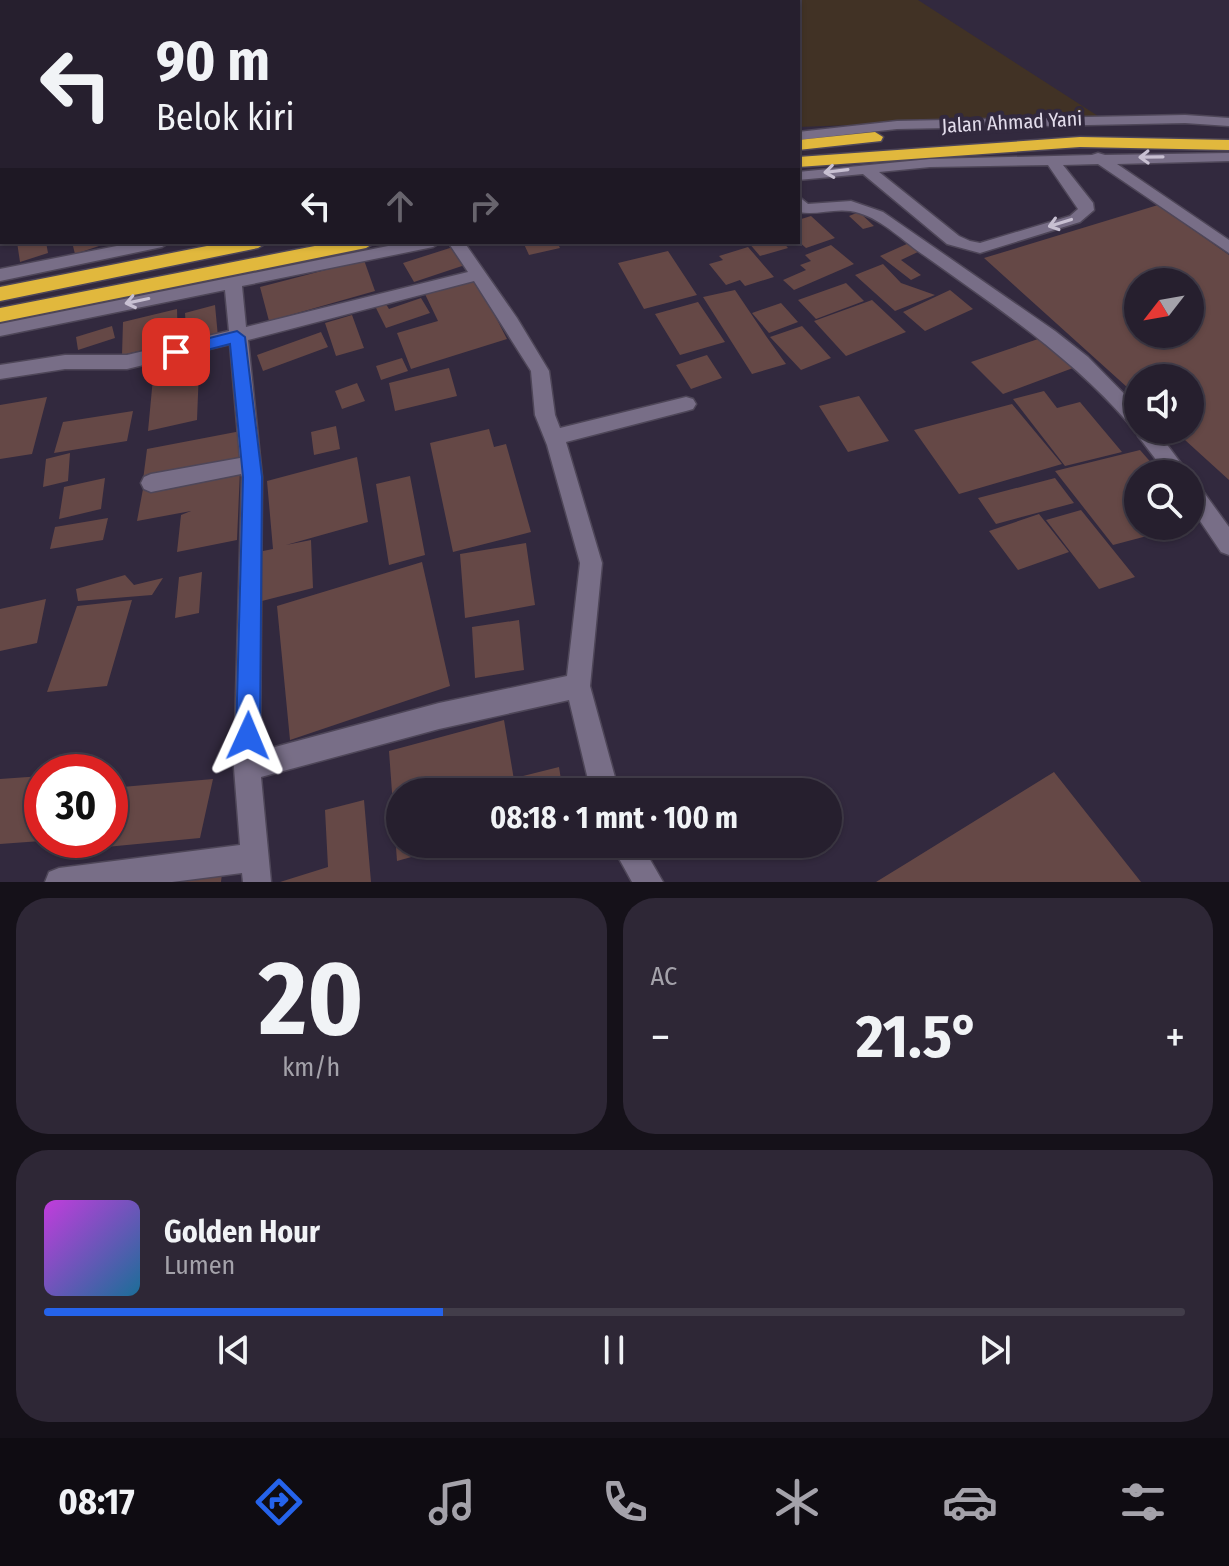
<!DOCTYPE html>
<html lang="id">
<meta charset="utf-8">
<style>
:root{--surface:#261f2e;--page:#2e2736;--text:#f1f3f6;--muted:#a4a2aa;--line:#423d4a;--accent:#2563eb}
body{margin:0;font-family:"Fira Sans Condensed",sans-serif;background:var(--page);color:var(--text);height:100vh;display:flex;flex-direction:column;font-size:30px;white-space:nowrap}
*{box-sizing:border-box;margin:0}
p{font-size:26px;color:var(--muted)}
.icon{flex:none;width:44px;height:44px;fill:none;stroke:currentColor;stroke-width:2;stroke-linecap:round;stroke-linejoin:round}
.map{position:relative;height:882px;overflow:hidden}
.panel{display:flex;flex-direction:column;gap:16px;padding:16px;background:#151119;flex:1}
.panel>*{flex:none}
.guide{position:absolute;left:0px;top:0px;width:800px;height:244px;box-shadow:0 2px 6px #0004,0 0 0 2px var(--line);background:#261f2e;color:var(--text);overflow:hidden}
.needle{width:52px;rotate:239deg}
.tools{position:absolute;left:1124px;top:268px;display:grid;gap:16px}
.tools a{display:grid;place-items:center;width:80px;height:80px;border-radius:50%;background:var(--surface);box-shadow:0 2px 6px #0004,0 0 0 2px var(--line);font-size:40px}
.speed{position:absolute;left:24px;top:754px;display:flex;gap:16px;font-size:40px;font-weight:700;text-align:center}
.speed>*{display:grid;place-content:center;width:104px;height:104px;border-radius:50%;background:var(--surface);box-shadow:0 2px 6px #0004,0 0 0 2px var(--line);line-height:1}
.speed .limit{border:12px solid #d22;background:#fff;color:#111}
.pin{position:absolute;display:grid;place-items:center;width:68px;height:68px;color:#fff;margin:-34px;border-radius:16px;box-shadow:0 4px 12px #0006}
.me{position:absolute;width:88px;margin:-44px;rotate:1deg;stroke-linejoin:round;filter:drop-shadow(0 0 6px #0008)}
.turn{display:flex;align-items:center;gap:28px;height:168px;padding:0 24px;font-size:36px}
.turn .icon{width:104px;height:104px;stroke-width:2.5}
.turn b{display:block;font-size:56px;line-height:68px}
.lanes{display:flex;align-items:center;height:76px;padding:0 24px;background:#0003;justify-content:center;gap:40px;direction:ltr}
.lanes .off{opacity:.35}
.big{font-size:60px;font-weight:700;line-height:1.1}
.panel .widget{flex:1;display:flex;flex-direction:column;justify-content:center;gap:12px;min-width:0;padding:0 28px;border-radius:32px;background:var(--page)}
.panel .dial{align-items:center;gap:0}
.dial b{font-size:104px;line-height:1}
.song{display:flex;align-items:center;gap:24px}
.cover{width:96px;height:96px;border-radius:12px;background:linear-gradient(135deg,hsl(290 70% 55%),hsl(200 70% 35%))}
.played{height:8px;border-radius:4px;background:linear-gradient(90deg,var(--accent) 35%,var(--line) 35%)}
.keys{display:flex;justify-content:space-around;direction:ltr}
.heat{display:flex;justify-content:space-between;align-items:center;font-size:44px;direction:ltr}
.panel .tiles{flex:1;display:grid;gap:16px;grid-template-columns:1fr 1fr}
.widget:last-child{grid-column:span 2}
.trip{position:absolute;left:386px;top:778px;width:456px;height:80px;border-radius:40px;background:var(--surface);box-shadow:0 2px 6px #0004,0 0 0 2px var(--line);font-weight:700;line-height:80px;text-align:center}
.dock{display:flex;height:128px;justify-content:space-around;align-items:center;background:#0f0c12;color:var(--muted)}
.dock .icon{width:56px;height:56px}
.dock .current{color:var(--accent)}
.dock b{font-size:36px;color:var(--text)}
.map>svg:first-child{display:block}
.industrial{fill:#413225}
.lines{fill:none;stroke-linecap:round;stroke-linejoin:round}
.stream{fill:#2b545c;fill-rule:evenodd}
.building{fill:#654846;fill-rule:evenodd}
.minor-casing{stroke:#4e4658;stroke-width:3}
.highway-casing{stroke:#4e4658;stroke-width:3}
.minor{fill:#786e87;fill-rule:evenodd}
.highway{fill:#e1b83d;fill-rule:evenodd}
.oneway{stroke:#c8c0d2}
.route{fill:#2563eb;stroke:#184099;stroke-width:2}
.labels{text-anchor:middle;stroke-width:8;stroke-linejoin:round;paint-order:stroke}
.far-street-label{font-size:20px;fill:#e2dceb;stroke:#32293e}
</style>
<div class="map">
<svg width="1229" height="882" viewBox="0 0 1229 882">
<rect width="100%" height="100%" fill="#32293e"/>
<path class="industrial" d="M749 0H918L1098 116 798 127V2H742Z"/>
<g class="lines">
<path class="stream" d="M303 0H316L311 2H298Z
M2 85V89L0 90V86Z"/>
</g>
<path class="building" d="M1158 205 1229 255V480L1174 430H1190V378H1138V397L984 258ZM1138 282H1190V334H1138Z
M859 212 874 226 863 229 849 216Z
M811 216 835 238 806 248 798 241V220Z
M17 242H46L48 253 20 262Z
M72 242H98L99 246 75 254Z
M523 242H557L560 248 529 255Z
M748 242H783L788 248 760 256Z
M909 243 920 251 901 260 921 275 911 280 880 256Z
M831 245 854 264 794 290 783 280 806 270 800 265 811 261 805 255Z
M453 247 465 265 414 282 403 263Z
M748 247 774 277 745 286 740 280 726 285 709 264 723 260 719 256Z
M668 251 697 295 644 309 618 263Z
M364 260 375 291 269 321 260 287Z
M883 264 901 283 935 295 895 311 855 275Z
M475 277 507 339 411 369 397 333 438 321 424 292Z
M846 283 864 301 816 319 798 300Z
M735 290 766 336 786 364 752 374 703 297Z
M950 290 973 309 925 331 903 312Z
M421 298 430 313 386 328 374 304 384 301 389 309Z
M872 300 906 332 846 356 814 321Z
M698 302 725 342 680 355 655 314Z
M781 303 798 322 769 333 752 313Z
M215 305 218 337 187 345 185 313Z
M177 309 178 342 122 355 123 322Z
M352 315 364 348 336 356 325 323Z
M112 326 115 338 78 350 76 337Z
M802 326 831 358 801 370 770 337Z
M321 332 328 347 263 371 257 355Z
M1041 338 1073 368 1003 394 971 362Z
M707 355 722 378 691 389 676 365Z
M402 358 408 371 381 380 376 366Z
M449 368 457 396 395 411 389 383Z
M199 369 197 420 148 431 153 378Z
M357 383 365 401 342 409 335 391Z
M1044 391 1057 408 1080 402 1122 452 1065 466 1013 399Z
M859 396 889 441 848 452 819 406Z
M47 397 32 454 0 459V405Z
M1012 404 1062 464 959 494 914 430Z
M133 411 127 441 54 453 63 422Z
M336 426 340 449 314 455 311 432Z
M489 429 494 447 506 444 531 532 453 552 430 443Z
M241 431 239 461 143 480 147 449Z
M1140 450 1161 474H1138V526L1181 527 1113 545 1055 471Z
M70 453 68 481 43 487 46 459Z
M357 457 368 522 286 545 311 540 313 588 258 602V552L273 549 267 481Z
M240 470 237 540 177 552 181 515 191 511 137 521 143 489Z
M410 476 425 555 389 565 376 484Z
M105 478 101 509 59 519 64 487Z
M1055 478 1074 503 996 524 978 498Z
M1081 510 1135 577 1099 589 1046 520Z
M1039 514 1069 552 1018 570 989 531Z
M108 518 103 540 50 549 55 527Z
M526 543 535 605 465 618 460 554Z
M422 562 450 686 290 740 277 606Z
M202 572 199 613 175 618 179 577Z
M125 575 134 585 163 578 152 595 78 601 76 589Z
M46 599 37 643 0 651V609Z
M132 600 107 686 47 692 77 606Z
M519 620 524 670 475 678 472 627Z
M504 720 516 792H400V844L455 845 397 861 389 751Z
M559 767 563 792H521L519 777Z
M1054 772 1141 882H876L907 863Z
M42 776 41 841 0 844V779Z
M213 779 200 838 106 847 122 787Z
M364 800 371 882H280L328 867 325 810Z
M50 840H98L96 844 47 847Z
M223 864 221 882H155Z"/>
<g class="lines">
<g class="minor-casing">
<path id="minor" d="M10 0H22L23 2H11Z
M182 0H194L195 2H183Z
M276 0H298L274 2Z
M350 0H373L348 2Z
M499 0H511L512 2H500Z
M2 96V105L0 106V97Z
M1185 115 1229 118V126L1185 123 897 129 798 140V132L897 121Z
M1098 153 1105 155 1229 153V161L1117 164 1229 240V253L1098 164 1063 165 1093 203 1094 210 1080 222 980 253 947 244 863 174 798 180V172L930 159 1092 155ZM1048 165 1078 209 1070 216 980 243 970 241 959 236 879 172 930 167Z
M0 175H2V185H0Z
M798 196 808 204 851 201 883 212 1055 331 1088 357 1138 408V430H1156L1189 474H1167L1138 436 1136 428 1131 426C1072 357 999 309 925 256 904 242 883 220 859 213 838 206 818 216 799 212Z
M2 223V239L0 240V224Z
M137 242H170L162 247 0 281V269Z
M408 242H441L433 247 242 286 246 327 468 272 448 242H464L517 318 549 371 555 415 560 428 686 397 693 399 696 404 693 409 686 411 566 442 602 563 590 686 619 792H591L569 700 439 729 261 777 271 882H243L242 873 172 882H45L49 872 59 868 240 845 234 768 242 477 241 474 151 492 144 489 141 483 144 477 151 474 240 458 230 344 127 369H65L0 379V365L65 355H127L229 331 225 290 0 336V324ZM474 281 531 371 535 415 547 445 580 563 567 676 439 703 260 751 262 477 248 340Z
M1190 480 1197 483 1229 527V555L1221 552 1190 506Z
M611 844H641L663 882H632Z"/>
</g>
<g class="highway-casing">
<path id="highway" d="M875 132 883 137 881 141 798 150V140Z
M1080 137 1229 140V150L1080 147 798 167V157Z
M227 242H268L258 248 0 301V287Z
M335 242H376L366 248 0 322V308Z"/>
</g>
<use href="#minor" class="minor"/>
<use href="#highway" class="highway"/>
</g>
<defs><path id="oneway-shaft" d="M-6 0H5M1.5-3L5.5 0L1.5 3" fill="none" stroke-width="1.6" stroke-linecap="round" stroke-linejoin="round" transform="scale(2)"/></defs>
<g class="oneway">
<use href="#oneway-shaft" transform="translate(1151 157) rotate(179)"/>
<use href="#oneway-shaft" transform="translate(836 171) rotate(173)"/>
<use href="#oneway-shaft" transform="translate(1060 223) rotate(163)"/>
<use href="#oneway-shaft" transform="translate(137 301) rotate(168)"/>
</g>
<path class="route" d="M237 331 245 337 262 477 260 736 256 745 248 748 239 745 236 736 243 477 230 344 176 358 167 352 170 348Z"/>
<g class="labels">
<g class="far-street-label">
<text transform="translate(1012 122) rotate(-3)" y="7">Jalan Ahmad Yani</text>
</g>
</g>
</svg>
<div class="tools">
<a><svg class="needle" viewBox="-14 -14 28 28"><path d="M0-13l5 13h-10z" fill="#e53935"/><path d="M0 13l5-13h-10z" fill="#a4a2aa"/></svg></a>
<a><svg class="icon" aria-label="sound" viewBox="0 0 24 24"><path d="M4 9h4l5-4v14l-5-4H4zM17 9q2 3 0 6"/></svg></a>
<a><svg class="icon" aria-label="search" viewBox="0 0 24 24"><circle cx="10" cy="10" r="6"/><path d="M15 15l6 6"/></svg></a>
</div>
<div class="speed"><div class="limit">30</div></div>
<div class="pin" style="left:176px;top:352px;background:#d93025"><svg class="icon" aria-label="arrive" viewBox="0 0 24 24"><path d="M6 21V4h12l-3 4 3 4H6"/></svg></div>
<svg class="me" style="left:248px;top:736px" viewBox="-20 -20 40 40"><path d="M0-17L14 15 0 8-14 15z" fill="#2563eb" stroke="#fff" stroke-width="4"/></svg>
<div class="trip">08:18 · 1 mnt · 100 m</div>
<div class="guide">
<div class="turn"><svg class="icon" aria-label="left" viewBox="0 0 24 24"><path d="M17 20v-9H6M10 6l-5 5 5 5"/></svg><div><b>90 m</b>Belok kiri</div></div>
<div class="lanes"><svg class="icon" aria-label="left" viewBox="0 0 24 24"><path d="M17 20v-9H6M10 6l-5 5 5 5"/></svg><svg class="icon off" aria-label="ahead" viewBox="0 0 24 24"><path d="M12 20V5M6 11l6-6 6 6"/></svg><svg class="icon off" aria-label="right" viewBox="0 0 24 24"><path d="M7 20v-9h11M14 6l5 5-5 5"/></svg></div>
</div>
</div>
<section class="panel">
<div class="tiles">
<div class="widget dial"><b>20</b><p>km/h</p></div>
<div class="widget"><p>AC</p>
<div class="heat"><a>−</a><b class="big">21.5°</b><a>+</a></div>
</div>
<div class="widget">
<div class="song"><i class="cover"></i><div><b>Golden Hour</b><p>Lumen</p></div></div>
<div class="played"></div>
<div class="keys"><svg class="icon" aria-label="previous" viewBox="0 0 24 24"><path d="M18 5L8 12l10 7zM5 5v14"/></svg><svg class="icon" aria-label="pause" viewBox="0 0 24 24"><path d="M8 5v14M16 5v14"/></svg><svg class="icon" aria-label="next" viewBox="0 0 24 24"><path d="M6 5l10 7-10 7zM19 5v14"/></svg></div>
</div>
</div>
</section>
<nav class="dock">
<b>08:17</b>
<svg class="icon current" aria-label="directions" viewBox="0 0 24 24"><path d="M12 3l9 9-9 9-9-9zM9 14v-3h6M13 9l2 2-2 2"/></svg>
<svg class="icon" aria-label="music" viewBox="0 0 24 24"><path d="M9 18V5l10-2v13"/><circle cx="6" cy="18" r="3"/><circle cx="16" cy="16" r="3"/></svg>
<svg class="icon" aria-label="phone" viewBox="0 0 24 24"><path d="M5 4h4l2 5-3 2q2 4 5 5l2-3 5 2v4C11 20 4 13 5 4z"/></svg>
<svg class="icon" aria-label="climate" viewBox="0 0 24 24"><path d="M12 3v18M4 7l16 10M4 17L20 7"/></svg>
<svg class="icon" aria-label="car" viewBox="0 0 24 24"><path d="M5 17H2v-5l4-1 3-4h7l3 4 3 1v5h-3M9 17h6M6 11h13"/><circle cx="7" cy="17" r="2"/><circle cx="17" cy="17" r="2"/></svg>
<svg class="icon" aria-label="filters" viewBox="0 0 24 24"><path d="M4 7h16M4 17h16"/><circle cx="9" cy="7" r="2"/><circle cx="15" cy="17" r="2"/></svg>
</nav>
